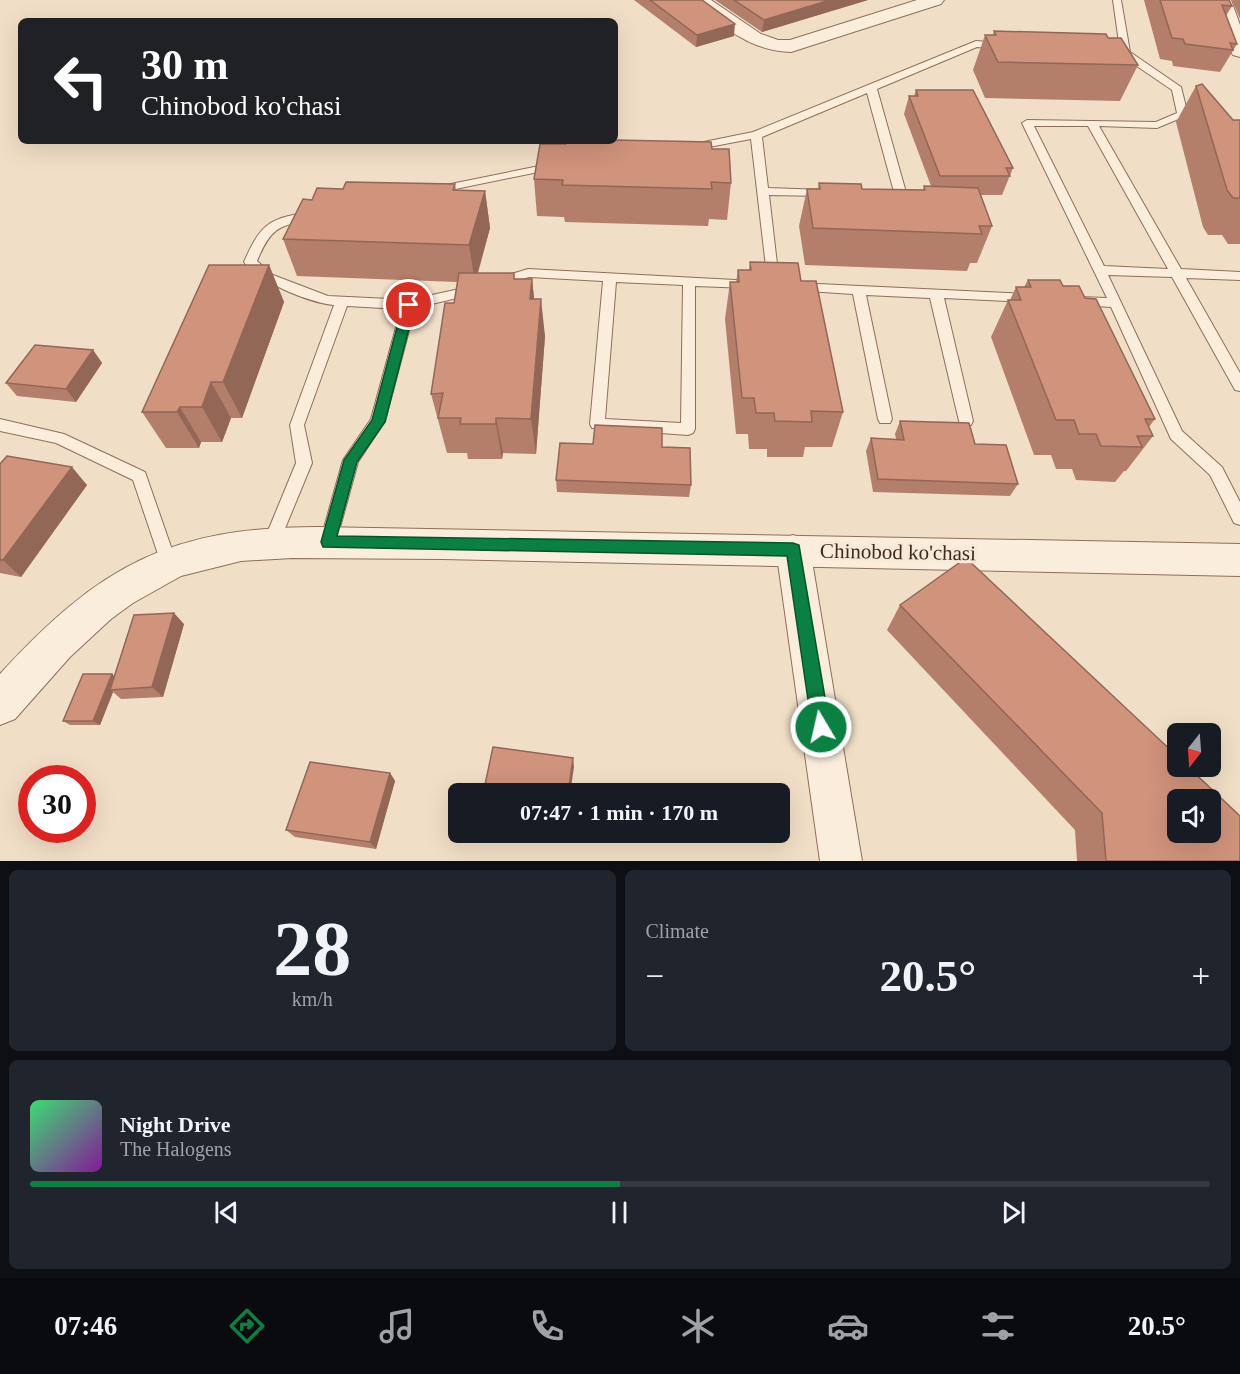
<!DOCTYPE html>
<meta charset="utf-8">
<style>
:root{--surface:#171b24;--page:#20242c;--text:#f1f3f6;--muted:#9ea1a6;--line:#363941;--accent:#0b8043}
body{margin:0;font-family:Georgia,serif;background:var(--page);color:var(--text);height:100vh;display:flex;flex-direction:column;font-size:22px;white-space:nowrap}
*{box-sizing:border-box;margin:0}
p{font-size:20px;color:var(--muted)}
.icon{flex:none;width:33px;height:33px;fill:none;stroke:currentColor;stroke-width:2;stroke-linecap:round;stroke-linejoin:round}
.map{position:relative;height:861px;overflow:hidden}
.sheet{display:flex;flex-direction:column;gap:9px;padding:9px;background:#0d0f14;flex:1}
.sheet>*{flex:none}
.banner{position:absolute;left:18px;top:18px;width:600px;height:126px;border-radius:9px;box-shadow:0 6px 24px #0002;background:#202124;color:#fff;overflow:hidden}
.needle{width:39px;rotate:197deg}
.tools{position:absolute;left:1167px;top:723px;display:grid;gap:12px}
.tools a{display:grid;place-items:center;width:54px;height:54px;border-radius:9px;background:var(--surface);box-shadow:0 6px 24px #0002;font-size:30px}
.speed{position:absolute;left:18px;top:765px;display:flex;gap:12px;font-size:30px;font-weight:700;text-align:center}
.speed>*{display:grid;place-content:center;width:78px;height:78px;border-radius:50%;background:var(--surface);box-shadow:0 6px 24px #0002;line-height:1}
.speed .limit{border:9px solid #d22;background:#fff;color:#111}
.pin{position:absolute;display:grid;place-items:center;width:51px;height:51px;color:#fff;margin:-26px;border:3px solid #fff;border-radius:50%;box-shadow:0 2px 6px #0007}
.me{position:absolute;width:66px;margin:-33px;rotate:351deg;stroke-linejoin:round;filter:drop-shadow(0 0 4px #0008)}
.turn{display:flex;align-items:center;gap:21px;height:126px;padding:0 24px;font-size:27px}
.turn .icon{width:78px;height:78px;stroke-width:2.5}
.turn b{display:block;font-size:42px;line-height:51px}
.big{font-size:45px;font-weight:700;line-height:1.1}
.sheet .tile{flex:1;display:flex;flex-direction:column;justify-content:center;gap:9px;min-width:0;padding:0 21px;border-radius:9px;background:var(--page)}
.sheet .dial{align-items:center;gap:0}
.dial b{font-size:78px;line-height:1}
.song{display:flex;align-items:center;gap:18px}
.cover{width:72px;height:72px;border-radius:9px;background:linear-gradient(135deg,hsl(140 70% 55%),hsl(290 70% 35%))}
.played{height:6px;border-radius:3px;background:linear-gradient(90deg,var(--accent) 50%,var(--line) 50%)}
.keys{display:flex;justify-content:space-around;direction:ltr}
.heat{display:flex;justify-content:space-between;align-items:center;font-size:33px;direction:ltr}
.sheet .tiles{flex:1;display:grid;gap:9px;grid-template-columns:1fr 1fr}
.tile:last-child{grid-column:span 2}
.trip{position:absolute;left:448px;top:783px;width:342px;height:60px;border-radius:9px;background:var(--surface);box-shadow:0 6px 24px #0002;font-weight:700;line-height:60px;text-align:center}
.tabs{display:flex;height:96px;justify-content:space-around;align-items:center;background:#090b0e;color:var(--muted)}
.tabs .icon{width:42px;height:42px}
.tabs .current{color:var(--accent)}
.tabs b{font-size:27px;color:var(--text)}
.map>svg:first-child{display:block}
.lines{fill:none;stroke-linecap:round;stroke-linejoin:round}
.service-casing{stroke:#8d6f5b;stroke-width:2}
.minor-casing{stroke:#8d6f5b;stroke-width:2}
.tertiary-casing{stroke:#8d6f5b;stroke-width:2}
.service{fill:#faeddb;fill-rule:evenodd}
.minor{fill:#faeddb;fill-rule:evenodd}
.tertiary{fill:#faeddb;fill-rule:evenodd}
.wall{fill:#b37e6a}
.shaded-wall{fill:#926756}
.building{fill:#d0937b;stroke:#926756;stroke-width:1.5;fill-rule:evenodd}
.route{fill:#0b8043;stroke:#07532c;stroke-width:1.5}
.labels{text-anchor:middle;stroke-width:6;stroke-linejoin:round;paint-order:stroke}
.street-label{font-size:21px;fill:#3d2a1f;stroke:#f7ead7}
</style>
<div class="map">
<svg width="1240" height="861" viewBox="0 0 1240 861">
<rect width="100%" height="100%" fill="#f1dec6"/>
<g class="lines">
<g class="service-casing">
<path id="service" d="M1113 0H1121L1130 52 1181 87 1188 115 1157 128 1099 126 1181 269 1240 272V280L1186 278 1240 373V391L1235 390 1172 277 1108 275 1182 431 1222 467 1240 502V525L1234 523 1210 475 1171 439 1111 307 1079 305 1072 301 1079 297 1107 298 1022 123 1027 120 1156 122 1177 113 1172 90 1122 56 1110 52 1120 50ZM1034 126H1088L1168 269 1104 266Z
M976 41 1001 43 1006 46 1001 49 977 47 877 89 907 196 905 198 888 199 882 195 884 193 894 192 867 93 762 137 768 188 825 190 831 193 825 196 769 195 779 281 778 284H768L751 139 693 150 688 147 689 145 753 132Z
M554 163 560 166 558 168 436 193 430 190 436 187Z
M313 211 319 215 317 218C280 227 273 223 257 261L273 275 328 296 409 300 473 286 480 290 478 293 415 308 385 421 358 462 336 542 334 547 328 549 322 547 320 542 343 460 371 419 401 309 347 306 304 425 312 463 279 543 277 548 271 550 265 548 263 543 296 463 290 425 334 305C310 303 258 282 244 262 262 221 270 219 313 211Z
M528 269 754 281 755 284 749 288 695 286V429L693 433 688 435 592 428 590 424 603 281 529 277 496 287 490 283 491 280ZM616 282 683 285 681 423 605 419Z
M797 283 1031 294 1038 298 1031 302 944 298 973 421 971 425H961L959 421 930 298 866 295 892 419 890 423H880L878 419 853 294 792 290 791 287Z
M0 419 64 434 145 472 177 564 175 569 169 571 163 569 133 480 56 443 0 431Z"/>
</g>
<g class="minor-casing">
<path id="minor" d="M691 0H711L761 34 778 40H790L917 0H944L941 4 791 52C758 51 734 35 709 16 703 11 696 6 691 0Z
M1213 0H1231L1240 25V57L1233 55 1230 51Z
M793 535 805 539 810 549 862 861H820L776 549 781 539Z"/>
</g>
<g class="tertiary-casing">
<path id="tertiary" d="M318 527 1240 544V576L443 559 292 558 241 561 181 576 133 603 111 619 70 657 15 719 0 725V674C99 566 170 527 318 527Z"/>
</g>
<use href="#service" class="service"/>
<use href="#minor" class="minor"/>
<use href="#tertiary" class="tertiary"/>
</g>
<path class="wall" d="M634 0H702L734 36 696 47Z
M715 0H868L762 32Z
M1144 0H1229L1232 6 1226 16 1237 44 1220 72 1173 66 1172 61 1160 59Z
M1232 0H1240V19Z
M994 31 1108 38 1138 65 1120 101 985 98 973 70 985 35H993Z
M1196 86 1233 120H1240V244H1228L1222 235H1208L1203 227 1176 122Z
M916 90 1013 168 1002 195H981L992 226 977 263H970L967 271 805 265 799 226 807 189H818L819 183 862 189 923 190 924 186H931L904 114 909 96H914Z
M712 149 731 183 727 220 709 219 708 226 565 222 564 217 537 216 534 179Z
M455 184 456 190 485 191 490 228 478 273 515 279H532L534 299 545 336 536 454 503 453 502 459H468L467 453H447L431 394 454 303 457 282 297 276 283 239 312 200 343 189Z
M750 262 801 281 843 412 832 447H805L803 457H767V449H749L748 434H736L725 319 730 282H736L738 270H749Z
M269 265 284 302 242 418H231L222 442H201L199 448H166L142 412Z
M1028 280 1063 286 1085 298 1155 419 1149 427 1153 436 1126 471H1124L1115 482 1076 480 1072 469H1056L1051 455H1034L991 337 1008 300H1010L1016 287H1024Z
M93 350 102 363 76 402 17 396 6 383Z
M900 421 975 444 1018 484 1010 496 873 492 866 451 871 438 896 439 895 434Z
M662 447 691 485 689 497 557 492 556 480Z
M0 464 87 485 21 577 0 573Z
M900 605 1240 861H1077L1075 830 887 630Z
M184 624 163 697 121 699 113 692 100 725H70L63 721 112 674 114 676Z
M390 773 395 781 376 849 295 837 286 830Z"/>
<path class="shaded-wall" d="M830 0H868L762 32 764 20Z
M735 24 734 36 696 47 697 35Z
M485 191 490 228 475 282 469 245Z
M269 265 284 302 242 418 223 382Z
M532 279 536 316 530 299Z
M541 299 545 336 536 454 531 419Z
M93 350 102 363 76 402 66 389Z
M211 382 231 418 222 442 202 407Z
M180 407 201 442 199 448 177 412Z
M496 418 503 453 502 459 496 424Z
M72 467 87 485 21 577 3 560Z
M174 613 184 624 163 697 152 687Z
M112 674 118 679 110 690 113 692 100 725 93 721Z
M573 758 574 767 570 794H568Z
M390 773 395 781 376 849 370 842Z"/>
<path class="building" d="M650 0H702L735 24 697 35Z
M734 0H830L764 20Z
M1160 0H1229L1232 6 1222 5 1237 44 1230 43 1233 50 1185 44 1183 39 1172 38Z
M994 31 1106 34 1108 38H1121L1138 65 998 62 985 35H996Z
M1202 84 1233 120H1240V198H1233L1227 190 1196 86Z
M916 90H973L1013 168H1006L1010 176H940L909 96H918Z
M615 140 711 142 712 149H729L731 183 711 182 712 189 562 185 563 180 534 179 540 144H566L567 141Z
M346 182 455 184 453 190 485 191 469 245 283 239 303 199 312 200 317 188 343 189Z
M819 183 861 184 862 189 925 190 924 186 978 188 992 226H979L982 234 813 228 807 189H820Z
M750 262 798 263 801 281H816L843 412 811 411 812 422 775 421 774 413H756L754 398H742L730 282H739L738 270H751Z
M209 265H269L223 382H211L202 407H180L177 412H142Z
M459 273H514V279H532L530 299H541L531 419 496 418V424H460L461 418H438L443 393 431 394 445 303H454Z
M1028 280H1060L1063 286H1079L1085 298 1096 299 1155 419H1145L1153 436H1137L1142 447 1101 446 1096 434H1079L1074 420H1056L1008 300H1021L1016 287H1031Z
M35 345 93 350 66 389 6 383Z
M900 421 969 423 975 444 1006 445 1018 484 878 479 871 438 904 440Z
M595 425 662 428V447L690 448 691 485 556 480 560 443 593 444Z
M7 456 72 467 3 560H0V464Z
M966 558 1178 757V766H1187L1240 816V861H1106L1102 813 900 605ZM1178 800H1210V832H1178Z
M174 613 152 687 110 690 134 615Z
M83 674H112L93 721H63Z
M493 747 573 758 568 794H483Z
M310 762 390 773 370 842 286 830Z"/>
<path class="route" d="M409 301 415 305 385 422 357 462 337 536 793 543 799 545 830 727 827 734 821 736 815 734 812 727 787 556 323 547 321 542 344 460 372 420 403 305Z"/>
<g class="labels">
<g class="street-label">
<text transform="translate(898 552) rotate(1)" y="7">Chinobod ko'chasi</text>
</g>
</g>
</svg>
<div class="tools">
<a><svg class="needle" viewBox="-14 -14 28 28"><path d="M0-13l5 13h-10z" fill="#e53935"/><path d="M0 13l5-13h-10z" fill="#9ea1a6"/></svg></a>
<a><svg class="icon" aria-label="sound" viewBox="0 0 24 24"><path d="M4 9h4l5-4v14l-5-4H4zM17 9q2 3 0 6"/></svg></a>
</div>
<div class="speed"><div class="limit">30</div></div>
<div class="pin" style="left:409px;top:305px;background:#d93025"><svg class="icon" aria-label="arrive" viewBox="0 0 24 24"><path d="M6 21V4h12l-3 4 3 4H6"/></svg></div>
<svg class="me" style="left:821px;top:727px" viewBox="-20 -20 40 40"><circle r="17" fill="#0b8043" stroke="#fff" stroke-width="3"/><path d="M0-11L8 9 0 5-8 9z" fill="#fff"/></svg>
<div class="trip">07:47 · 1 min · 170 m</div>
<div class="banner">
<div class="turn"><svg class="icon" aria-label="left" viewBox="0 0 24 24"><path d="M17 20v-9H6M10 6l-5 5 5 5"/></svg><div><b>30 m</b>Chinobod ko'chasi</div></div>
</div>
</div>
<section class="sheet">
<div class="tiles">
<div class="tile dial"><b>28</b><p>km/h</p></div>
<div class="tile"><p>Climate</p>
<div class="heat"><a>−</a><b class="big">20.5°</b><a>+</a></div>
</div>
<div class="tile">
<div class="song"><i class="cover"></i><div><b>Night Drive</b><p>The Halogens</p></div></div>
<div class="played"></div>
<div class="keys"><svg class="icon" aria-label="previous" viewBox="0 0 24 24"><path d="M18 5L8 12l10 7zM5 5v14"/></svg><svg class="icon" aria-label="pause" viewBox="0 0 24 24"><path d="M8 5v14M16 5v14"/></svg><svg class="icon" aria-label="next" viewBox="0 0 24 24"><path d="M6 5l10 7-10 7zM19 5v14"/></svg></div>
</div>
</div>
</section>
<nav class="tabs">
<b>07:46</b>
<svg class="icon current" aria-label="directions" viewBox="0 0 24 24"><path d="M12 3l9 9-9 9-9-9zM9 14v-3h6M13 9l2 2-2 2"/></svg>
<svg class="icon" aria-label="music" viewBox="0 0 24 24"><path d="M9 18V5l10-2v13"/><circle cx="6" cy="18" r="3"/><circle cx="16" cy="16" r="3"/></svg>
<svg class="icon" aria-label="phone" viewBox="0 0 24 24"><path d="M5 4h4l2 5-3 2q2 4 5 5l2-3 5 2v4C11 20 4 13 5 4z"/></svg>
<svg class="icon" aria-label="climate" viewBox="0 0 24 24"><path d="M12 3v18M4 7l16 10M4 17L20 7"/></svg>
<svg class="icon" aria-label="car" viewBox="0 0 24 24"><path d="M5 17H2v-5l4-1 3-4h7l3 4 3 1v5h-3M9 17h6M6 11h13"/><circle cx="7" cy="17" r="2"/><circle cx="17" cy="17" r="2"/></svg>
<svg class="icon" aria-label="filters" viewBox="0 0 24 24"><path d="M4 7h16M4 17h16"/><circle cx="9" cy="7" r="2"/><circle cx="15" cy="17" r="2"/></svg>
<b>20.5°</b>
</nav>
